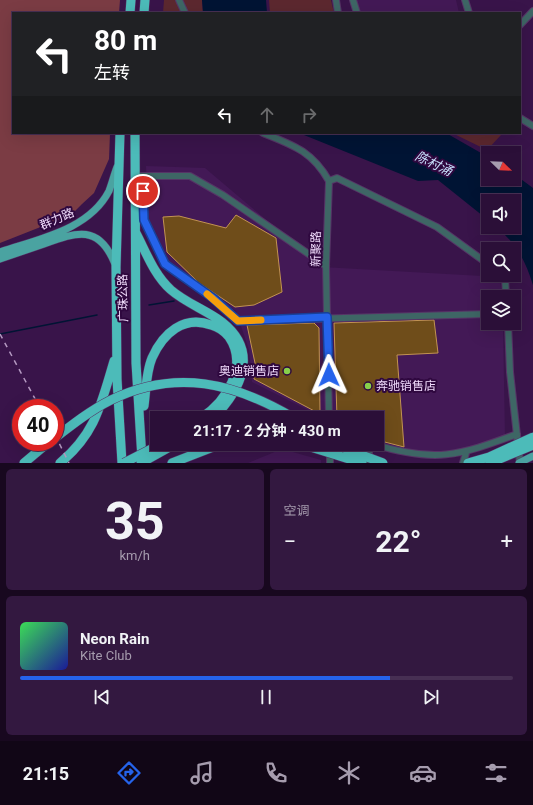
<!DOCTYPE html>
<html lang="zh">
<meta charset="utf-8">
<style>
:root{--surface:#2b0f38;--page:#331840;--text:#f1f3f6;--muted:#a69cae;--line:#472f53;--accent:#2563eb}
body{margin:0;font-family:Roboto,"Noto Sans SC",sans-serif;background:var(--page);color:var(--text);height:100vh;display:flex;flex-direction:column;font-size:15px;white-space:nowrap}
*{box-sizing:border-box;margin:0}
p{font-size:13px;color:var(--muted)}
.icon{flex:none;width:22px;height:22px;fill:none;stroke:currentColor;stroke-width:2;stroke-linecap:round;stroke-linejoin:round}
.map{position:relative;height:463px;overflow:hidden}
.sheet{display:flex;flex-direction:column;gap:6px;padding:6px;background:#18081f;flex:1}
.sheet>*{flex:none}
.hud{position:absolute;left:12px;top:12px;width:509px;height:122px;border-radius:0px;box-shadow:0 4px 16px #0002,0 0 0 1px var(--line);background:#202124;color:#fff;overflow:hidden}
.needle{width:26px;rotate:113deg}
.controls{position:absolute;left:481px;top:146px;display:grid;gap:8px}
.controls a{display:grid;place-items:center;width:40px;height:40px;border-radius:0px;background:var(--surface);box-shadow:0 4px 16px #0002,0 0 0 1px var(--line);font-size:20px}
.speed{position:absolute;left:12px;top:399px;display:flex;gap:8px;font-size:20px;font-weight:700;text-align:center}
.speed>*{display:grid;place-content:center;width:52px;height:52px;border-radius:50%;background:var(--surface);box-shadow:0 4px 16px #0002,0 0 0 1px var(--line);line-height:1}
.speed .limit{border:6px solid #d22;background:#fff;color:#111}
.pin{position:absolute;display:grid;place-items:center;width:34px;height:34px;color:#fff;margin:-17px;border:2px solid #fff;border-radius:50%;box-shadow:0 1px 4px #0007}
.me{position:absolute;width:44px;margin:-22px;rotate:359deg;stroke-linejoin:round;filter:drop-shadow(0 0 3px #0008)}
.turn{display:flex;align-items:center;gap:14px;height:84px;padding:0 16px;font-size:18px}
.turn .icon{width:52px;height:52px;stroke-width:2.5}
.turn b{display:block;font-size:28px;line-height:34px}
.lanes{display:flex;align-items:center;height:38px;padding:0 16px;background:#0003;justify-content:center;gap:20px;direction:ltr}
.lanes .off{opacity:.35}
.big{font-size:30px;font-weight:700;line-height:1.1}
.sheet .tile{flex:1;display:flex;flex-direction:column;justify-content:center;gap:6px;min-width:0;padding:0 14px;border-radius:6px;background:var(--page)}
.sheet .dial{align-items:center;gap:0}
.dial b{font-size:52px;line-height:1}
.song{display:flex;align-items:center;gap:12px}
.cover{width:48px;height:48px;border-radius:6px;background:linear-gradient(135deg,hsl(130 70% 55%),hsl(240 70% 35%))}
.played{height:4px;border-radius:2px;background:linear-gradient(90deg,var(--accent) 75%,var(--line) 75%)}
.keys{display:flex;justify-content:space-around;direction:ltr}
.heat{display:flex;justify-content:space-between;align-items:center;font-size:22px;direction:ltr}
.sheet .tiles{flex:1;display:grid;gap:6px;grid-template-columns:1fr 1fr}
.tile:last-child{grid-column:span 2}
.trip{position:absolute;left:150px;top:411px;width:234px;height:40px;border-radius:0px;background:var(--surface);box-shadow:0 4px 16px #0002,0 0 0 1px var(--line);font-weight:700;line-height:40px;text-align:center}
.tab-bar{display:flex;height:64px;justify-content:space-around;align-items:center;background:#110616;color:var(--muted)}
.tab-bar .icon{width:28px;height:28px}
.tab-bar .selected{color:var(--accent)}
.tab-bar b{font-size:18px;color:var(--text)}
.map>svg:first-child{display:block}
.built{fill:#431956}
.green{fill:#5c282f}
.forest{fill:#7b3c44}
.water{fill:#001434}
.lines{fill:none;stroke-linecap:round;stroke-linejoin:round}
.stream{stroke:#001434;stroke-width:1.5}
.building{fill:#6f4d1a;stroke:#c29352}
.minor-casing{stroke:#563466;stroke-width:8}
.major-casing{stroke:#563466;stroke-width:8}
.highway-casing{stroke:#563466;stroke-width:10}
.minor{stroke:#3e6665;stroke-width:6}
.major{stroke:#4aa3a1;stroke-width:7}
.highway{stroke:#4cbbb9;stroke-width:9}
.rail{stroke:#b499c1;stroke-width:1.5;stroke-dasharray:5 5;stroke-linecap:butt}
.major-bridge-casing{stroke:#563466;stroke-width:8;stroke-linecap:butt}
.highway-bridge-casing{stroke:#563466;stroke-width:10;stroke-linecap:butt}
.major-bridge{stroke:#4aa3a1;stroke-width:7}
.highway-bridge{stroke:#4cbbb9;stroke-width:9}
.route-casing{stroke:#184099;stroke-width:10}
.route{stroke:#2563eb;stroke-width:7}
.slow{stroke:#f59e0b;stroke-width:7}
.poi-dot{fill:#87cf4b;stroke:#2f083f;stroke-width:1.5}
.labels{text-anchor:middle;stroke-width:4;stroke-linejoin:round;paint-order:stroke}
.street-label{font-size:12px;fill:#f0dbfc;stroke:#2f083f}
.poi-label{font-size:12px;fill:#f0dbfc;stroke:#2f083f;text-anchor:end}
.water-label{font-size:13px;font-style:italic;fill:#c8e0fd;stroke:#2f083f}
</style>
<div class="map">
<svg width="533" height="463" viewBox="0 0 533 463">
<rect width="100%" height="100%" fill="#39144a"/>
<path class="built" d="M356 0H456L459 13H359Z
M146 166 205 168 322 267 500 277 502 297H488V323H503L505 439 445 454 379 445 377 444V418H324L252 382 249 350 236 311 189 279 167 260 148 223Z
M282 449 321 460V463H248Z"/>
<path class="green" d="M164 0H202L203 13H163Z
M269 0H331L334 13H270Z
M452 133H495L501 135 487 150Z"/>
<path class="forest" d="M0 0H120L119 13H13V133H110L109 159 94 193 82 204 71 215 0 243Z"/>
<path class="water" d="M202 0H266L267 13H203Z
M299 133H446L488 157V179H514V174L533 188V285C525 260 517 244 496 227H514V201H488V220L438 180 418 181Z"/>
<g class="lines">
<path class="stream" d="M149 305 174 301
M0 334 97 315"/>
</g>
<path class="building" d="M236 215 276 238 282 292 254 305 235 307 199 283 167 252 163 217 179 216 226 228Z
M434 320 438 353 397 355 404 447 377 440V418H337L334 323Z
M314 323 319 328 320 414 254 379 255 363 247 325Z"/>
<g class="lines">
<g class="minor-casing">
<path id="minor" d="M179 0 185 13
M336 0 338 13
M353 0 357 13
M465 0 469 13
M520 25 533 11
M520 118 533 126
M263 133C293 145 312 151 329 181L337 178 437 227 488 264
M139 176H190L223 195 326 266
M143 176 144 220 165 264 213 298 238 321 488 314
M329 181 326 266 329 418
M503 275 505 277 506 297
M508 323 510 372 520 463
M330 444V463
M369 444V463
M373 444C435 463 458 456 517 434
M463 463 466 453"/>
</g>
<g class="major-casing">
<path id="major" d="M0 252C38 239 89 230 109 191 112 183 114 175 117 167
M0 259C15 254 29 249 44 244 77 232 99 224 115 264"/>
</g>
<g class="highway-casing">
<path id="highway" d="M130 13 131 0
M144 13 145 0
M120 133 116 267 117 379 122 463
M135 133 136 363 142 459
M136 233C146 252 154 275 171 290 186 303 206 310 222 322 260 352 241 390 213 418
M144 406C146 391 146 372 152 358 163 333 184 315 211 325 218 327 225 332 229 337 249 366 226 402 201 418
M24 463 49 442
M60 463C96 433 101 404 114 361
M172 463 213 447 229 444"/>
</g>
<use href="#minor" class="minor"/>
<use href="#major" class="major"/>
<use href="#highway" class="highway"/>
<path class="rail" d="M0 334 40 408
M55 435 69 463"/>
<g class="major-bridge-casing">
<path id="major-bridge" d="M519 463 533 456"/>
</g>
<g class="highway-bridge-casing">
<path id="highway-bridge" d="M55 438C73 424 91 410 111 400 176 368 235 383 294 418
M301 444 362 463
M338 444 348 450 383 463
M124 463 161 444
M141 463 175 444
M468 463 489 457 533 437
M490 463 533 445"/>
</g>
<use href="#major-bridge" class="major-bridge"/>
<use href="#highway-bridge" class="highway-bridge"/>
</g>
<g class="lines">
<g class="route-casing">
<path id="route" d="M143 191 144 220 165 264 213 298 238 321 327 317 329 375"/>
</g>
<use href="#route" class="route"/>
<path class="slow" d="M207 294 238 321 261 320"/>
</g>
<g class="poi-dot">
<circle cx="287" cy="371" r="4"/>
<circle cx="368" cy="386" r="4"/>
</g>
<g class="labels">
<g class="street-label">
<text transform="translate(57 219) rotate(-23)" y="4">群力路</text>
<text transform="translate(316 249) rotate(-89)" y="4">新聚路</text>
<text transform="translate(123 298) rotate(-91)" y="4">广珠公路</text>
</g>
<g class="poi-label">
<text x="279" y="375">奥迪销售店</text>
<text x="376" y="390" text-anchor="start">奔驰销售店</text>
</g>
<g class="water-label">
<text transform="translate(434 163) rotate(26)" y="5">陈村涌</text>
</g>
</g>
</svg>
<div class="controls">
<a><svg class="needle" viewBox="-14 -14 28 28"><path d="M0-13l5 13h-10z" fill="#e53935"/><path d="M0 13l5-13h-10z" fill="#a69cae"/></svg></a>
<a><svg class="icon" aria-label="sound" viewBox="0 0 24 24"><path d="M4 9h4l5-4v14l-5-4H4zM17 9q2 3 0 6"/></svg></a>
<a><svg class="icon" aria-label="search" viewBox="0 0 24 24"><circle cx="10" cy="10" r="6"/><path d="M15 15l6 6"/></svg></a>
<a><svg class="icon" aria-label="layers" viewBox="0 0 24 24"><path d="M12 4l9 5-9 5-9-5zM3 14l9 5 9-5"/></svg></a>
</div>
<div class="speed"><div class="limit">40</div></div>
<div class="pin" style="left:143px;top:191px;background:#d93025"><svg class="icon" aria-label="arrive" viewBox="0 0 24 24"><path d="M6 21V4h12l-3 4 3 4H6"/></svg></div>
<svg class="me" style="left:329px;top:375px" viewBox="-20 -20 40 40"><path d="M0-17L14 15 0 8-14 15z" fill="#2563eb" stroke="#fff" stroke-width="4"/></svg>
<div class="trip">21:17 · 2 分钟 · 430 m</div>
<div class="hud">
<div class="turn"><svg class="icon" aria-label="left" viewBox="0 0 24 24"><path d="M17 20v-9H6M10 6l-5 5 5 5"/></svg><div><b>80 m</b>左转</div></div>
<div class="lanes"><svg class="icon" aria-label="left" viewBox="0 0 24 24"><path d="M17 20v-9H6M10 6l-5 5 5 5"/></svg><svg class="icon off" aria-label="ahead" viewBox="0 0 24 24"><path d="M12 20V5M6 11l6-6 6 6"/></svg><svg class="icon off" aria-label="right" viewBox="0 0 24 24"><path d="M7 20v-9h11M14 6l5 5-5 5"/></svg></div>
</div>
</div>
<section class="sheet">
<div class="tiles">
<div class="tile dial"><b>35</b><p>km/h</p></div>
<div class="tile"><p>空调</p>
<div class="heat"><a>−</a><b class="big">22°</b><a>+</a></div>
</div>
<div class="tile">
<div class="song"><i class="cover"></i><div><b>Neon Rain</b><p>Kite Club</p></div></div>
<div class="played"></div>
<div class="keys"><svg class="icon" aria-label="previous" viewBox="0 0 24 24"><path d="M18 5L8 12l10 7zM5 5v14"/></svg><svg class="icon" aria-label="pause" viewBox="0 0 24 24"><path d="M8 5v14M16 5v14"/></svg><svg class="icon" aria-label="next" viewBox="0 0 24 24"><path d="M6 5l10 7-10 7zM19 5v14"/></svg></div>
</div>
</div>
</section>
<nav class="tab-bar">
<b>21:15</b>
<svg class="icon selected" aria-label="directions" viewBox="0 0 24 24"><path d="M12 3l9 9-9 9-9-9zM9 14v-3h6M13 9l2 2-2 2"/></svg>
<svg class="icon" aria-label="music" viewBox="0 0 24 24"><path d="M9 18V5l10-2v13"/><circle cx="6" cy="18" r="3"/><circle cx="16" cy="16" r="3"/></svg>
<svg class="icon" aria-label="phone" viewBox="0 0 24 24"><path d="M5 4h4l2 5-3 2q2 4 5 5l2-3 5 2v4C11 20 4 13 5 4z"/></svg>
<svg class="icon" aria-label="climate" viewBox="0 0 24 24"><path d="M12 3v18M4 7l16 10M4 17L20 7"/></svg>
<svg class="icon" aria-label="car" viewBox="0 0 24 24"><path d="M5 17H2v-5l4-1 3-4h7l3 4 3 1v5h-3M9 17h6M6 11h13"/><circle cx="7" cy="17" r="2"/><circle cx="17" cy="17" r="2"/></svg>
<svg class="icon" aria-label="filters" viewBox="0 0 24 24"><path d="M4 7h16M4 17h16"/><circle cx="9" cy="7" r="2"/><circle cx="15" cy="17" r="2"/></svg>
</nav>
